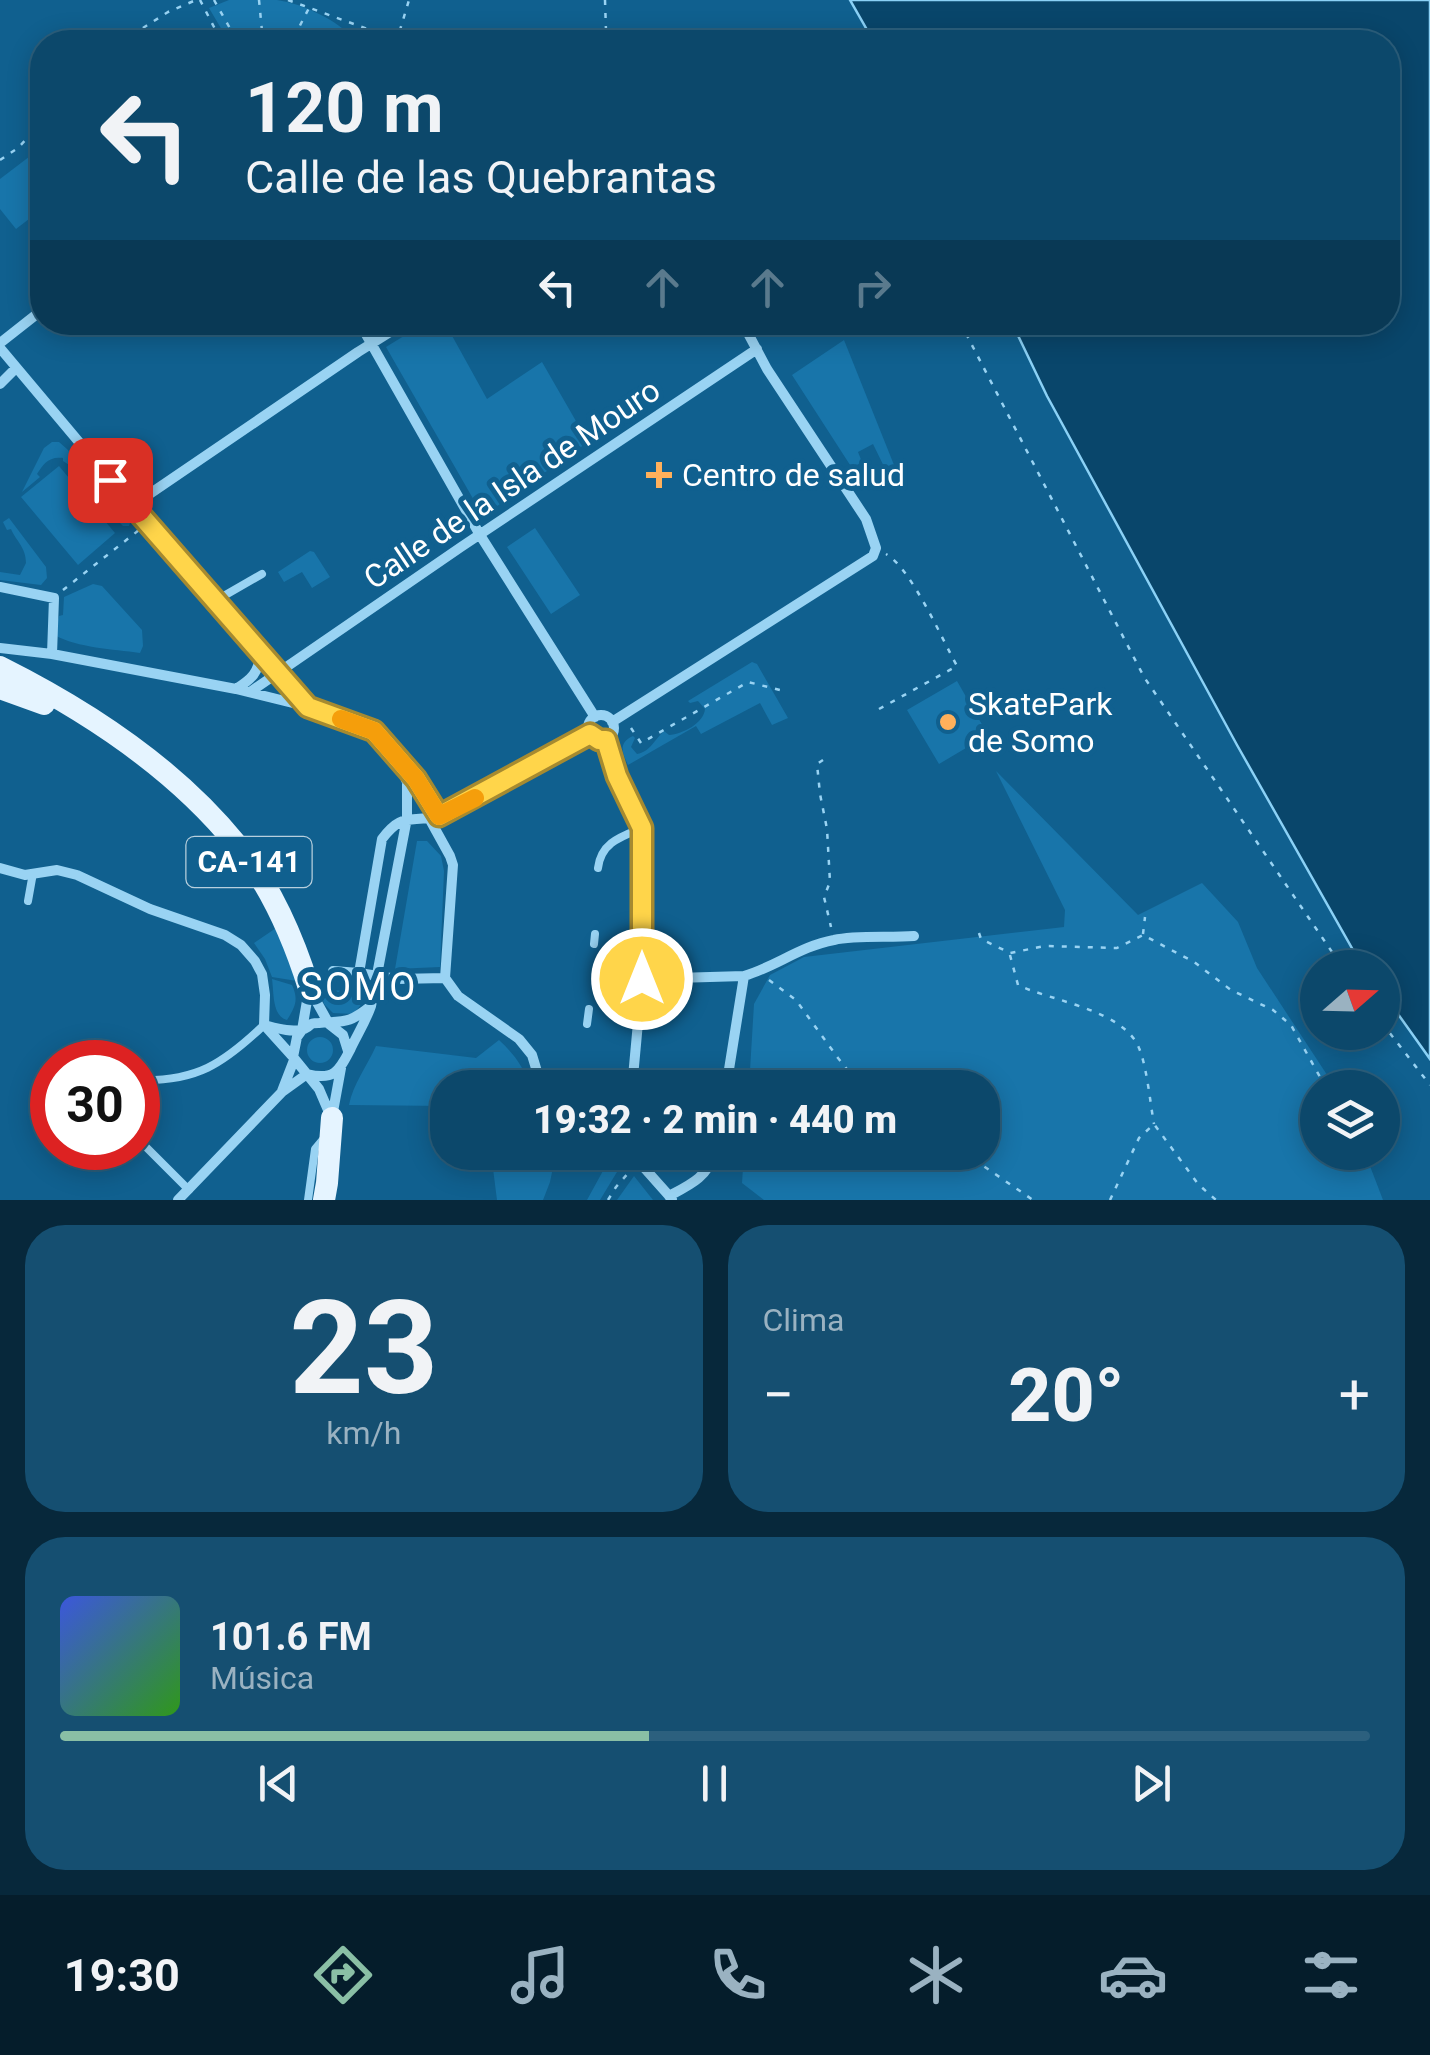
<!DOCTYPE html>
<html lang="es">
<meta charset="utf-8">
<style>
:root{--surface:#0c486b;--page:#154f71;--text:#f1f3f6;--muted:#9ab2c1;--line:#2c607e;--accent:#8abfa5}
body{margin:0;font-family:Roboto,sans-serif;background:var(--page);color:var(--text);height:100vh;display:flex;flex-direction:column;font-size:38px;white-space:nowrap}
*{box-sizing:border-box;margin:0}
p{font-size:32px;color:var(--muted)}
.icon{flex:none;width:55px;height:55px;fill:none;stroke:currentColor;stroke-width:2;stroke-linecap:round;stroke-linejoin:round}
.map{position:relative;height:1200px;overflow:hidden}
.details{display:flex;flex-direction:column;gap:25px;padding:25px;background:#07283b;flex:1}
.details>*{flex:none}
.top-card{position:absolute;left:30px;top:30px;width:1370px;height:305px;border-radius:40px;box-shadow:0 5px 25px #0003,0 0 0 2px var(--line);background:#0c486b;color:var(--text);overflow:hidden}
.needle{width:65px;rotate:70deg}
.fabs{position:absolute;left:1300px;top:950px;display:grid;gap:20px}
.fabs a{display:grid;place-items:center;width:100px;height:100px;border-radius:50%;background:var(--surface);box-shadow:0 5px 25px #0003,0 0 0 2px var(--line);font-size:50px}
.speed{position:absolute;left:30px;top:1040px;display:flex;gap:20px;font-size:50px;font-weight:700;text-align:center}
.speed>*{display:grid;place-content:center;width:130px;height:130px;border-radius:50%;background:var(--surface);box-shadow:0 5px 25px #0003,0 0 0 2px var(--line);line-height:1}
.speed .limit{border:15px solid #d22;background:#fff;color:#111}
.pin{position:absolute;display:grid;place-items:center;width:85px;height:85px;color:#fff;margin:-42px;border-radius:20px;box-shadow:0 5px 15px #0006}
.me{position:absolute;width:110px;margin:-55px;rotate:0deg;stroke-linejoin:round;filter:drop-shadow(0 0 8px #0008)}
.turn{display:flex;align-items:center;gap:35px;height:210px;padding:0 50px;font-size:45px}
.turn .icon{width:130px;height:130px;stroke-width:2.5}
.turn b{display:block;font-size:70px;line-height:85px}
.lanes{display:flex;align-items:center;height:95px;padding:0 50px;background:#0003;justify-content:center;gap:50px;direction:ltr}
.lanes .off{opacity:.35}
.big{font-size:75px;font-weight:800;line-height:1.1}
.details .widget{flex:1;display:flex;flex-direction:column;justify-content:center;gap:15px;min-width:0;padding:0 35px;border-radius:40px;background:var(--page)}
.details .dial{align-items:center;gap:0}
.dial b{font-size:130px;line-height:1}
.song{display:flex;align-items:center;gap:30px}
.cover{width:120px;height:120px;border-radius:15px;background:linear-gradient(135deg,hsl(230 70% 55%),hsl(110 70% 35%))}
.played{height:10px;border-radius:5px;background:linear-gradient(90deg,var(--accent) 45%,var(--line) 45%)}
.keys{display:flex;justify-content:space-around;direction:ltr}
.heat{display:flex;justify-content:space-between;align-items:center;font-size:55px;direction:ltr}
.details .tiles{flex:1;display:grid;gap:25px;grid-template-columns:1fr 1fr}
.widget:last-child{grid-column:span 2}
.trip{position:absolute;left:430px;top:1070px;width:570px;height:100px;border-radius:40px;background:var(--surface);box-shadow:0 5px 25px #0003,0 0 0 2px var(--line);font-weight:800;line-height:100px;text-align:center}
.tab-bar{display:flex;height:160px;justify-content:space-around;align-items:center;background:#051d2b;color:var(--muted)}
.tab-bar .icon{width:70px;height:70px}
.tab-bar .on{color:var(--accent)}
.tab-bar b{font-size:45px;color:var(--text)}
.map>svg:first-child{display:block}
.green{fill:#1875aa}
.water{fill:#09466b;stroke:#8bd1f6;stroke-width:2.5}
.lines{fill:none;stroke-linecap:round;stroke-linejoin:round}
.path{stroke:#99d3f3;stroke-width:2.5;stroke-dasharray:5 8;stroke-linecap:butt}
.lane{stroke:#99d3f3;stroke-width:8}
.street{stroke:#99d3f3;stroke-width:10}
.primary{stroke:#e5f4ff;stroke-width:22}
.street-bridge{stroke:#99d3f3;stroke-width:10}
.route-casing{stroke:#a68a30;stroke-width:25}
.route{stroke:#ffd54a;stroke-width:18}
.slow{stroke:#f59e0b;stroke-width:18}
.poi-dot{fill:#ffb05b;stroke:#10608f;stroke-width:4}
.labels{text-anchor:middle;stroke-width:10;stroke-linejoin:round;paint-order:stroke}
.shield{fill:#10608f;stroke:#b7cfdd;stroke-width:2.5}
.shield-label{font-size:30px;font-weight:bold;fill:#fff}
.poi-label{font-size:32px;fill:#fff;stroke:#10608f;text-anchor:start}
.street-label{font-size:32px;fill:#fff;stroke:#10608f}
.quarter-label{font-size:38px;letter-spacing:2.5px;fill:#fff;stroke:#10608f}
</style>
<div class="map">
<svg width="1430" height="1200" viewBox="0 0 1430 1200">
<rect width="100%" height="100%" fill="#10608f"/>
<path class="green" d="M229 0C245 0 262 0 277 0 304 4 336 20 355 39L366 31 388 41 229 42 209 8Z
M42 147V209L16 229 0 209V179Z
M425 323H445L487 399 542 362 588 442 483 516 386 347Z
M844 340 902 485 894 487 873 444 858 452 862 462 852 468 792 375Z
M52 442H59L67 449 130 523 129 526H123L73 475 75 473 74 468 63 461V458C48 456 43 465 37 474L40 477 22 492 44 448Z
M59 466 115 533 78 565 21 497Z
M9 518 46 567 47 578 41 585 0 580V572L20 575 26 563C26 547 16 541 11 529L7 530 3 522Z
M535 528 580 595 551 614 507 547Z
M310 551 314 552 330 577 312 588 302 572 284 582 278 572Z
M93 584 102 586 142 630 143 646 140 653C112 649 79 648 54 635L59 616 63 615 64 597Z
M752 662 757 664 788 718 772 725 760 703 701 734 696 726 628 765C622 752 618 743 633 736L635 738 631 747 637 754C650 752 655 739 664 731L669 735C683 734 704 723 705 709L698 701 690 703 688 701Z
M957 681 988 735 939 764 907 710Z
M996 771 1138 915 1202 883 1238 922 1257 968 1335 1087 1318 1088V1152L1365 1153 1383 1200H764L742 1183 744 1153 982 1152V1088L749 1087 754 1004 770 975 804 957 1064 927 1065 910Z
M417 841H427L441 856 444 871 440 967 395 969Z
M276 928 297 981 272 977 265 959 254 943Z
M272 979 292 985C299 1000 295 1007 287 1020 272 1016 274 993 272 979Z
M332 990 355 992 364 997 360 1006 353 1014 333 1013 324 1004 321 992Z
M307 1050a13 13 0 1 1 26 0a13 13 0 1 1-26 0Z
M499 1040C514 1054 524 1067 530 1087L448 1088 447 1106 349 1105C353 1084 367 1066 376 1046L476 1058Z
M491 1153H556L550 1182 543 1200H497Z
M610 1158 620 1167 600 1200H587Z
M634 1176 653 1200H617Z"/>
<path class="water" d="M850 0H1430V1059L1383 993 1382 968 1364 967 1357 957 1237 745 1047 396 1012 323 1388 322V42H874Z"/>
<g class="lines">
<path class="path" d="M200 0 215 29
M214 0 236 39
M259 0 262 31
M288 0 403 42
M605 0 606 31 610 42
M294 37 309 8
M121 42 168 12 196 0
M341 42 359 27
M394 42 397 40 409 0
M0 160 18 148 42 122
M960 322 1144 677 1343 968
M63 590 139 530
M879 709 957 666C942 639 911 568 886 554
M631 728 641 743 748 682 784 691
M823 760 817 764 820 794 827 829 830 882 824 897 831 927
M979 933 981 939 1010 953 1045 946 1117 948 1143 935 1194 962 1231 990 1273 1010 1291 1025 1320 1077
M1143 934 1145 917
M1010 955 1018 985C1051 1001 1124 1010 1139 1048 1147 1067 1150 1102 1154 1124
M769 980 796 1000 838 1058 862 1088
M1382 1023 1430 1085
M963 1152 1033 1200
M608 1200 616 1187 631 1170
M1110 1200 1139 1138 1154 1124 1198 1184 1216 1200"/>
<path class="lane" d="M215 601 262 574
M598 868C601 843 620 837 642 828
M28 901 33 873
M594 944 595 934
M587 1024 589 1009
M138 1080C196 1082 223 1064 264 1025
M138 1139 189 1190
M308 1200 315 1149 325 1137"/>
<path class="street" d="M201 36 205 42
M359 322 480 535 595 717
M0 343 42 310
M0 348 147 523 308 707
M0 384 16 368
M132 506 358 352 406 322
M0 587 54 598 52 654
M0 648 52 654 236 689 309 707 374 731 395 754 407 782V818L371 1006C365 1023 358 1033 350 1050 339 1071 334 1081 307 1074
M236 689C252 679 258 673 261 654
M250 692 461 547 757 349
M588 728a13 13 0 1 1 26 0a13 13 0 1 1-26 0Z
M612 722 873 556 876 548 866 519 767 369 742 322
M606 739 617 776 642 828V979L632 1088
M403 764 416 779 439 816
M429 818 450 856 453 865 445 978 458 996 519 1039 532 1055 542 1088
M0 868 25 875 57 870 77 875 150 909 225 935 241 945 255 961 262 974 265 995 264 1025
M333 971 359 973 382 839C401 814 407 822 434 817 442 815 450 811 458 808L590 734
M397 979 445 978
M642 979 744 976C775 967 801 946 834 940 856 935 890 938 914 936
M309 988 329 1024 343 1035 348 1051
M309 989 302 1030 297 1037 293 1057 319 1089 331 1117
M264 1025C276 1028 292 1033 304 1029 314 1025 307 1023 319 1023 346 1021 348 1024 371 1006
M265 1026 293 1057
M726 1088 744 976
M282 1091 294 1060
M332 1117 341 1068
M637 1152 639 1162 672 1199
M669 1196C690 1185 708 1177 715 1152
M178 1200 282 1092 307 1074"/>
<path class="primary" d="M0 667C88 711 175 768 237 845 271 886 293 937 309 988
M0 688 44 704
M324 1200 327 1183 332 1118"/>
<path class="street-bridge" d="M359 973 397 979"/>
</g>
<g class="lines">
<g class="route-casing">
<path id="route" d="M110 480 308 707 374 731 416 779 439 816 590 734 599 740H606L617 776 642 828V979"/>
</g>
<use href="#route" class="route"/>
<path class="slow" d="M341 719 374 731 416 779 439 816 475 798"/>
</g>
<g class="poi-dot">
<path d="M654 460h10v10h10v10h-10v10h-10v-10h-10v-10h10z"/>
<circle cx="948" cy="722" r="10"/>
</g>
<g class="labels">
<rect class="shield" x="186.5" y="837" width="125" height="50" rx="8"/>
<g class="shield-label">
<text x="249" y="872">CA-141</text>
</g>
<g class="poi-label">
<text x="682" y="486">Centro de salud</text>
<text x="968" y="715">SkatePark<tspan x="968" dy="37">de Somo</tspan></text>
</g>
<g class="street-label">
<text transform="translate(512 484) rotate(-34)" y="11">Calle de la Isla de Mouro</text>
</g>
<g class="quarter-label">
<text x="359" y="1000">SOMO</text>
</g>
</g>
</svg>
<div class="fabs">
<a><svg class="needle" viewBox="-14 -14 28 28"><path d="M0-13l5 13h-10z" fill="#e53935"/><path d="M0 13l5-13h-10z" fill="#9ab2c1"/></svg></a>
<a><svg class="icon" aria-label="layers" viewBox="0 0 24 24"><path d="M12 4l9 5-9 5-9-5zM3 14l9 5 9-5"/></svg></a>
</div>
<div class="speed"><div class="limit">30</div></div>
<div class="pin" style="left:110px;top:480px;background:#d93025"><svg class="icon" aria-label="arrive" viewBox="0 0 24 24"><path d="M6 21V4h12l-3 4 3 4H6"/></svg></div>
<svg class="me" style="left:642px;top:979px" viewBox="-20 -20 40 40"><circle r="17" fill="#ffd54a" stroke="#fff" stroke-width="3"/><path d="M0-11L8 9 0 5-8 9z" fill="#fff"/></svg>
<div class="trip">19:32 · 2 min · 440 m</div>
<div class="top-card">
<div class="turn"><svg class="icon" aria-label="left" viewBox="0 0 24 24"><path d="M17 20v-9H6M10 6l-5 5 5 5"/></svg><div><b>120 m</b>Calle de las Quebrantas</div></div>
<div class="lanes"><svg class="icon" aria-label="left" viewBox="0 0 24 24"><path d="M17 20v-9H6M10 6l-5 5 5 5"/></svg><svg class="icon off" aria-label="ahead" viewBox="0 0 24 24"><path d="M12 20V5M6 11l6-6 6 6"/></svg><svg class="icon off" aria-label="ahead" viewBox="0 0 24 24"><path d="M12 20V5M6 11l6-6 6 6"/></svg><svg class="icon off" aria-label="right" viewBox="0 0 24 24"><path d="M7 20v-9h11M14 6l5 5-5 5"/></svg></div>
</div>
</div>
<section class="details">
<div class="tiles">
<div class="widget dial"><b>23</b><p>km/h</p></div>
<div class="widget"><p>Clima</p>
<div class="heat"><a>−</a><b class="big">20°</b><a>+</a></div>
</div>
<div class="widget">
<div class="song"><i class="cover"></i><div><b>101.6 FM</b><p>Música</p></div></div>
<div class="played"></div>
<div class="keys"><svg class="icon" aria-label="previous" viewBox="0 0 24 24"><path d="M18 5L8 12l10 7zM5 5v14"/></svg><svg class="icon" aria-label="pause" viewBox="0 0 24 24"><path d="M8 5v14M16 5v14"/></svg><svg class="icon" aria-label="next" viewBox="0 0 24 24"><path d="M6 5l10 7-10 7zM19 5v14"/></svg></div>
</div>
</div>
</section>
<nav class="tab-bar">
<b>19:30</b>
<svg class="icon on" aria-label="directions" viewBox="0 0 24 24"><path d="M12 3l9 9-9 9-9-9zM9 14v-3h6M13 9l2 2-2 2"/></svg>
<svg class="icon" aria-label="music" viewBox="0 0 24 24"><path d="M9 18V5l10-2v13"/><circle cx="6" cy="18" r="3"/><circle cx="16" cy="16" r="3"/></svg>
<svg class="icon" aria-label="phone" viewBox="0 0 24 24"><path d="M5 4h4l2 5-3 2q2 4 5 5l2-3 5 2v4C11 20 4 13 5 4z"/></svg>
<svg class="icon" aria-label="climate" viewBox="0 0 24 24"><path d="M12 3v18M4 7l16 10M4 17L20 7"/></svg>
<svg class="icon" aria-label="car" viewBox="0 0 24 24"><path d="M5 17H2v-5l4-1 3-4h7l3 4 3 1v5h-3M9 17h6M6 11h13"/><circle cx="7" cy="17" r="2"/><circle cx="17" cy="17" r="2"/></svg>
<svg class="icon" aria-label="filters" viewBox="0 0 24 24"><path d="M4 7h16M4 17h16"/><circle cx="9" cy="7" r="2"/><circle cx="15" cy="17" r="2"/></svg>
</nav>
